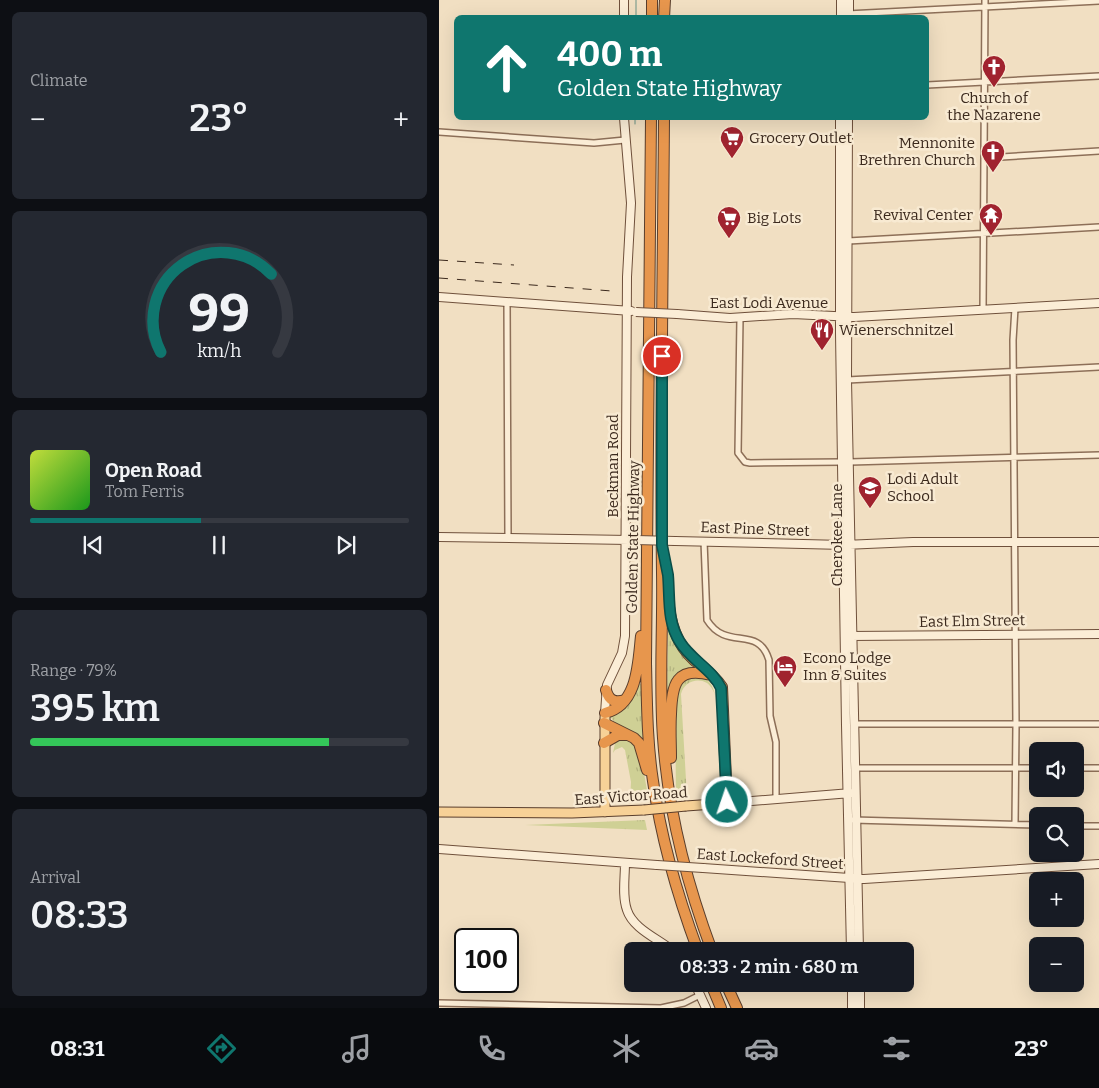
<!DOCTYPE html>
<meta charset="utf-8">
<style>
:root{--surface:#171b24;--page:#242831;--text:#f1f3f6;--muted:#9ea1a6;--line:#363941;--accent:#0f766e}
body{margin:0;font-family:Bitter,serif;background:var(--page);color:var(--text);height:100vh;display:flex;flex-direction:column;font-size:19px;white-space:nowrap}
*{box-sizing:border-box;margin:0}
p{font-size:16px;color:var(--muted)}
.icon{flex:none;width:28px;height:28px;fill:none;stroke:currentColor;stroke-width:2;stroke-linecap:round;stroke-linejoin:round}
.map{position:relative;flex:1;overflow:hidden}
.drawer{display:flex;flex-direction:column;gap:12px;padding:12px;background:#0d0f14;width:439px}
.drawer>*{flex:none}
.guide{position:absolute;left:15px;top:15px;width:475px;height:105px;border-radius:8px;box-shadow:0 5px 20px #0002;background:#0f766e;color:#fff;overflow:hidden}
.buttons{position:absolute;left:590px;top:742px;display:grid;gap:10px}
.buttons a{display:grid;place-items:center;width:55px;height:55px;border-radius:8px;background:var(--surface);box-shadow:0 5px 20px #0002;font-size:25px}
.speed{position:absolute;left:15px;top:928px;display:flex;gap:10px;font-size:25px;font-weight:700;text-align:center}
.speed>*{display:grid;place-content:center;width:65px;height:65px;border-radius:50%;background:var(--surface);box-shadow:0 5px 20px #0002;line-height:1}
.speed .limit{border:2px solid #111;border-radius:8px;background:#fff;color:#111}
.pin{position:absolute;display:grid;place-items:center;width:42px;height:42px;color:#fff;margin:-21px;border:2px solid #fff;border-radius:50%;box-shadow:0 1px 5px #0007}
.me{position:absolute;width:55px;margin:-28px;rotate:357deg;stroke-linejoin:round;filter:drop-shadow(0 0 4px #0008)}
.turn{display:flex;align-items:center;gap:18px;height:105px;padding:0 20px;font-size:22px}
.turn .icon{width:65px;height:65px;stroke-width:2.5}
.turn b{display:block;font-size:35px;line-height:42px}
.big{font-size:38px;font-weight:600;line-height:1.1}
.drawer .tile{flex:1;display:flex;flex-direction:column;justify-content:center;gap:8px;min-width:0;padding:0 18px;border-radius:8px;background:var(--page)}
.drawer .dial{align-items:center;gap:0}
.dial svg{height:130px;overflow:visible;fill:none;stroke:var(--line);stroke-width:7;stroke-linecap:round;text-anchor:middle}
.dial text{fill:var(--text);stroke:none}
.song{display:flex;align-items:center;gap:15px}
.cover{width:60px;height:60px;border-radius:8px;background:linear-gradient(135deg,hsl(70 70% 55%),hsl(120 70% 35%))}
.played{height:5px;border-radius:2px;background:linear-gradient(90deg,var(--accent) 45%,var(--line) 45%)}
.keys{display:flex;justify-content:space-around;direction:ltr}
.heat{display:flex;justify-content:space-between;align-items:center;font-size:28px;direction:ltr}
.charge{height:8px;border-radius:4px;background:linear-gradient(90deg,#34c759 79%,var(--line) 0)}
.trip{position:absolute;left:185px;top:942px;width:290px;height:50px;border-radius:8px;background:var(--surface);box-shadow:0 5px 20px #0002;font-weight:600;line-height:50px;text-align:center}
.dock{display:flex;height:80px;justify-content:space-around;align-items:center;background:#090b0e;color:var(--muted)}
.dock .icon{width:35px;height:35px}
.dock .on{color:var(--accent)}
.dock b{font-size:22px;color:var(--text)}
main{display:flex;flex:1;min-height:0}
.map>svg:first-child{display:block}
.grass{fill:url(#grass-tufts)}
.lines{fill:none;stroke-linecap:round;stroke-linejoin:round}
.stream{stroke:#6b9385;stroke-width:1}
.street-casing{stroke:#8d6f58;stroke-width:8}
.secondary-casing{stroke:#6f503b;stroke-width:10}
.primary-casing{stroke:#5a3e2c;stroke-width:11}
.highway-casing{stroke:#5a3e2c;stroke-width:12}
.street{stroke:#fbedd6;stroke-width:5}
.secondary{stroke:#fbedd6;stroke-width:8}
.primary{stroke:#f7d197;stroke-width:9}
.highway{stroke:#e7964d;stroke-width:10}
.rail{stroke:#3b291d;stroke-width:1;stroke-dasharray:9 9;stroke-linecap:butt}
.secondary-bridge-casing{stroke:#6f503b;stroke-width:10;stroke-linecap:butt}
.primary-bridge-casing{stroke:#5a3e2c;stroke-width:11;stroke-linecap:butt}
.secondary-bridge{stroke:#fbedd6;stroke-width:8}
.primary-bridge{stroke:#f7d197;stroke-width:9}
.route-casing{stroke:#0a4d48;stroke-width:12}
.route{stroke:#0f766e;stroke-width:9}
.labels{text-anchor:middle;stroke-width:5;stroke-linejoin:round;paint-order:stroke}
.poi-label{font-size:15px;fill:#3b291d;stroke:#f8ead2;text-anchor:start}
.street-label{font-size:15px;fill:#3b291d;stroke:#f8ead2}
</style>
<main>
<section class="drawer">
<div class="tile"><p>Climate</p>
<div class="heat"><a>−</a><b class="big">23°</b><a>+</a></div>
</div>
<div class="tile dial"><svg viewBox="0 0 100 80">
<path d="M14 69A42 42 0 1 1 86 69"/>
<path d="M14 69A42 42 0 0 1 82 21" stroke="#0f766e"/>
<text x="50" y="56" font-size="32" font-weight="700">99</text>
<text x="50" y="72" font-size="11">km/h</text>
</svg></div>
<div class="tile">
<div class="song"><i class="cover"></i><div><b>Open Road</b><p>Tom Ferris</p></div></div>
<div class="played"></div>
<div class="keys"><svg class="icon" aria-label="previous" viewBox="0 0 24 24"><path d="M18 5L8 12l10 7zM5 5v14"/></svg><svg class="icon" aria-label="pause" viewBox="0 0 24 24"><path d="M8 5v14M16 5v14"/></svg><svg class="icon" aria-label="next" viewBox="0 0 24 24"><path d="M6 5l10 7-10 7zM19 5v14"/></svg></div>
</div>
<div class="tile"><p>Range · 79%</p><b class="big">395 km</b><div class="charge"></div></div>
<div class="tile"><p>Arrival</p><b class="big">08:33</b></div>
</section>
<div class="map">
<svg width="661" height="1008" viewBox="0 0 661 1008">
<defs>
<pattern id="grass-tufts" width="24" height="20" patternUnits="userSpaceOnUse" patternTransform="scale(1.25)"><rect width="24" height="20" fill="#cfd095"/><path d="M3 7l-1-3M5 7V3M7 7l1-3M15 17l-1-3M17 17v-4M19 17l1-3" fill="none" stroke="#b3b380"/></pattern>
</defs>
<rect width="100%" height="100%" fill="#f1dfc2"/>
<path class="grass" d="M232 627 254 664 252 669 228 701 229 628Z
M256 676C272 680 272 682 277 697 275 692 273 687 268 683 258 677 245 682 242 694L248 797 237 798 236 697 243 682 250 677Z
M198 684H202L206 740C197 733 175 726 172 717Z
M182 740C186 740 190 740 194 743 203 750 207 788 210 800L191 801 192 782 186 750 183 747 176 750 174 753 176 743Z
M206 820 208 830 86 825Z"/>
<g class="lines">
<path class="stream" d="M197 18V0
M196 124V118"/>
<g class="street-casing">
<path id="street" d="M408 14 661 1
M488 85 661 76
M0 132 155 143 186 140
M545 158 661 151
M409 241 661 227
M68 302 69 538
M544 310 546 0
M301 318 299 453 306 462 311 463 403 462
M408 380 661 367
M411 462 661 455
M265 541 268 620C288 652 319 624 330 660L331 716 337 742V798
M415 724H661
M416 768H599
M636 768H661
M414 820 599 825
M576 824 577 725 574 340 576 308
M636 826H661
M0 1003 222 1008
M222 1008 245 1003 261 995"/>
</g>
<g class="secondary-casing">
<path id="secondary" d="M185 18V0
M402 18V0
M410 18V0
M401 118V333L407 725 412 951
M409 118 408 380 420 951
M0 297 192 311
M238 314 291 318 354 314 415 317 661 303
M0 537 190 540
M236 541 405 545 474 542H661
M410 636 661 634
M166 713 168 685 183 653 186 636 188 277 192 203 185 118
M288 803 412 793
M0 849 218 865
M186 863C186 878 183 896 188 910 194 929 220 939 234 951
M264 868 425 879 661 864
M256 984 267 1008
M413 984V1008
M421 984V1008"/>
</g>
<g class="primary-casing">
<path id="primary" d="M166 717V812
M247 806 288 803
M0 812 133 813 205 810"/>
</g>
<g class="highway-casing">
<path id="highway" d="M213 18V0
M225 18 226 0
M212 118 207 663C208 703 208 742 214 781 222 839 239 897 259 951
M225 118C224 269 221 422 223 573 224 628 220 683 224 738 229 810 248 884 273 951
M229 595C230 619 236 643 255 660 265 668 276 676 283 687L288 803
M167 690C170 701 176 703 186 700
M166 713C199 705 199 663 202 636
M165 723 195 738 200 743 208 770
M165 743 179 735H188
M232 758C232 743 231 729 232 714 233 684 237 666 272 675
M272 984 282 1008
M287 984 298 1008"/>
</g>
<use href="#street" class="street"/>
<use href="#secondary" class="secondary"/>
<use href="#primary" class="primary"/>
<use href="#highway" class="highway"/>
<path class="rail" d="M0 260 75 265
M0 278 173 291"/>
<g class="secondary-bridge-casing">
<path id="secondary-bridge" d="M197 312 238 314
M197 540 236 541
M218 865 264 868"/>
</g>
<g class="primary-bridge-casing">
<path id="primary-bridge" d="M205 810 247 806"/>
</g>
<use href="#secondary-bridge" class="secondary-bridge"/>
<use href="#primary-bridge" class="primary-bridge"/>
</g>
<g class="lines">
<g class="route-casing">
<path id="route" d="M223 356V545C225 555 227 565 229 575 231 599 228 622 241 642 252 660 273 669 282 688L288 802"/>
</g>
<use href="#route" class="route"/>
</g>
<defs>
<g id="church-pin" transform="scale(1.25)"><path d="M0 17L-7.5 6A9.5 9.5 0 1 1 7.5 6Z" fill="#a0232f" stroke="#f8ead2"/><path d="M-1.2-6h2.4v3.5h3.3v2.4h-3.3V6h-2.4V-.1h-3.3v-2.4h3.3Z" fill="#fff"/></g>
<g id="supermarket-pin" transform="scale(1.25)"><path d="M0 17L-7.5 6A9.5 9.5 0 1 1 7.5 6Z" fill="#a0232f" stroke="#f8ead2"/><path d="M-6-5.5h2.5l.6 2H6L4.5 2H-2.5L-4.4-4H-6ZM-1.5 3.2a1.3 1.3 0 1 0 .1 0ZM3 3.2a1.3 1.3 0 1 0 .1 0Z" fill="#fff"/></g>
<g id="temple-pin" transform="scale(1.25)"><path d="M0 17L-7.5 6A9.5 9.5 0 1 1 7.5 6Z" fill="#a0232f" stroke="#f8ead2"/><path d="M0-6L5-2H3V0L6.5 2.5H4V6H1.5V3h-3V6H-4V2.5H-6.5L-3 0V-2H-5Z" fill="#fff"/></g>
<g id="restaurant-pin" transform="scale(1.25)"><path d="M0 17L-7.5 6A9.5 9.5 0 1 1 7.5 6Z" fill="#a0232f" stroke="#f8ead2"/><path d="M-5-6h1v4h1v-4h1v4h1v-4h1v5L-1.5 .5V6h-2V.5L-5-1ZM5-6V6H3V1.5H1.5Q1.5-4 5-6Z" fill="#fff"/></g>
<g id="school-pin" transform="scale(1.25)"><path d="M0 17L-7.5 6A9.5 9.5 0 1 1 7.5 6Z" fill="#a0232f" stroke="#f8ead2"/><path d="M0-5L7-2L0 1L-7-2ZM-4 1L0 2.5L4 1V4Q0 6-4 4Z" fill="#fff"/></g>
<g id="hotel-pin" transform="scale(1.25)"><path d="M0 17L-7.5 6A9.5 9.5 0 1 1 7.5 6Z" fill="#a0232f" stroke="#f8ead2"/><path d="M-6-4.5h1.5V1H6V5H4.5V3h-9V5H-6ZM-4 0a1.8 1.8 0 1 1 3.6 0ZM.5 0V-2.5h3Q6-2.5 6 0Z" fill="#fff"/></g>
</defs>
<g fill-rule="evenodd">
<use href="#church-pin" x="555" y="67"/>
<use href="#supermarket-pin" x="293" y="138"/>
<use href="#church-pin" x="554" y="152"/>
<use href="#temple-pin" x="552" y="215"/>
<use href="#supermarket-pin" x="290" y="218"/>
<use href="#restaurant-pin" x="383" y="330"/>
<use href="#school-pin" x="431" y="488"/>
<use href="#hotel-pin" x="346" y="667"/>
</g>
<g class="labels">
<g class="poi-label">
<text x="555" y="103" text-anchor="middle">Church of<tspan x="555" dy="17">the Nazarene</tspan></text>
<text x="310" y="143">Grocery Outlet</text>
<text x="536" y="148" text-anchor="end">Mennonite<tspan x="536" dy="17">Brethren Church</tspan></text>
<text x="534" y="220" text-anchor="end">Revival Center</text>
<text x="308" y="223">Big Lots</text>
<text x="400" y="335">Wienerschnitzel</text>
<text x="448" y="484">Lodi Adult<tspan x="448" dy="17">School</tspan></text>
<text x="364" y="663">Econo Lodge<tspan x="364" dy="17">Inn &amp; Suites</tspan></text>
</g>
<g class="street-label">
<text x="330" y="308">East Lodi Avenue</text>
<text transform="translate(174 466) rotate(-90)" y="5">Beckman Road</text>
<text transform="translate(316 529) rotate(2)" y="5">East Pine Street</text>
<text transform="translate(398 535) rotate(-90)" y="5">Cherokee Lane</text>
<text transform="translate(194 537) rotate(-89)" y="5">Golden State Highway</text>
<text transform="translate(533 621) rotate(-1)" y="5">East Elm Street</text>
<text transform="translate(192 796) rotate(-4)" y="5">East Victor Road</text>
<text transform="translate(331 859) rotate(4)" y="5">East Lockeford Street</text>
</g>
</g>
</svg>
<div class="buttons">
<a><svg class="icon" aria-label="sound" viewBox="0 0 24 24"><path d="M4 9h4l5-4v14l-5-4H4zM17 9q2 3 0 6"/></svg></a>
<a><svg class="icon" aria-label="search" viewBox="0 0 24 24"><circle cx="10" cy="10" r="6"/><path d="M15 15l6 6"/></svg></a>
<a>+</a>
<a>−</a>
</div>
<div class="speed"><div class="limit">100</div></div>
<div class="pin" style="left:223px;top:356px;background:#d93025"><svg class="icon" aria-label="arrive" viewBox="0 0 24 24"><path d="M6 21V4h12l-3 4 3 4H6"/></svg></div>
<svg class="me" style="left:288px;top:802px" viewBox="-20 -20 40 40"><circle r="17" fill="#0f766e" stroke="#fff" stroke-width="3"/><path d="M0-11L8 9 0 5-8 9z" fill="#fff"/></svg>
<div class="trip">08:33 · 2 min · 680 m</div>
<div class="guide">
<div class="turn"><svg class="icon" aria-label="ahead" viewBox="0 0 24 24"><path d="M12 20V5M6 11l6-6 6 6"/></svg><div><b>400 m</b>Golden State Highway</div></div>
</div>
</div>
</main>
<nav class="dock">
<b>08:31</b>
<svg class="icon on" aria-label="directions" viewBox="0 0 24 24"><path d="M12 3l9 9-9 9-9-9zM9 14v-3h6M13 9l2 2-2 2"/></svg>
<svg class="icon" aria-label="music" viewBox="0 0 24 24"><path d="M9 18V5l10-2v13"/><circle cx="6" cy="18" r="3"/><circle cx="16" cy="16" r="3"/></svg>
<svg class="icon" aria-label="phone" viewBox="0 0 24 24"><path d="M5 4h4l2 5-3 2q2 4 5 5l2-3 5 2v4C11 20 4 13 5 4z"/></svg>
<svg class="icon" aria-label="climate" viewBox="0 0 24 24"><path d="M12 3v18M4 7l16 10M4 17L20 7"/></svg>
<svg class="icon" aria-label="car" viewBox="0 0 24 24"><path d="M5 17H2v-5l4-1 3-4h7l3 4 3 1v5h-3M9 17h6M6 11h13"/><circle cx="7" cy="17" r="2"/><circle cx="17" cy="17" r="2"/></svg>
<svg class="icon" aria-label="filters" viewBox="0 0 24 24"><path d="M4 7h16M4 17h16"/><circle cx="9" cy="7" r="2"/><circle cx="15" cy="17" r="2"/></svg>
<b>23°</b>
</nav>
